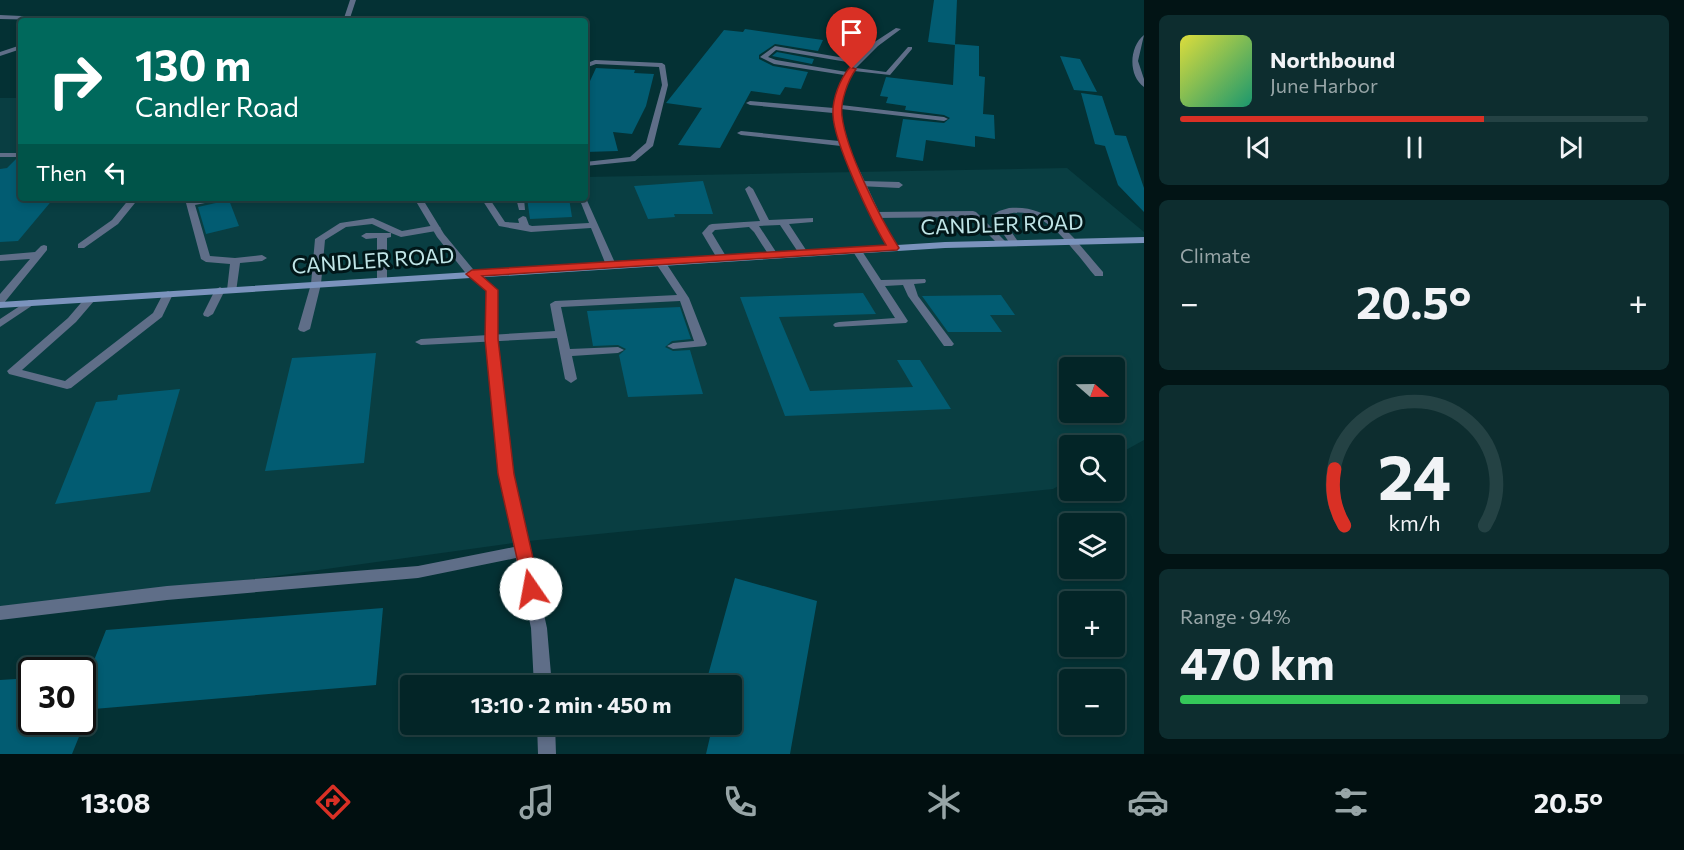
<!DOCTYPE html>
<meta charset="utf-8">
<style>
:root{--surface:#032527;--page:#0d2d2f;--text:#f1f3f6;--muted:#97a5a7;--line:#244244;--accent:#d93025}
body{margin:0;font-family:Commissioner,sans-serif;background:var(--page);color:var(--text);height:100vh;display:flex;flex-direction:column;font-size:22px;white-space:nowrap}
*{box-sizing:border-box;margin:0}
p{font-size:20px;color:var(--muted)}
.icon{flex:none;width:33px;height:33px;fill:none;stroke:currentColor;stroke-width:2;stroke-linecap:round;stroke-linejoin:round}
.map{position:relative;flex:1;overflow:hidden}
.side{display:flex;flex-direction:column;gap:15px;padding:15px;background:#021415;width:540px}
.side>*{flex:none}
.top-card{position:absolute;left:18px;top:18px;width:570px;height:183px;border-radius:6px;box-shadow:0 3px 9px #0003,0 0 0 2px var(--line);background:#00695c;color:#fff;overflow:hidden}
.needle{width:39px;rotate:110deg}
.fabs{position:absolute;left:1059px;top:357px;display:grid;gap:12px}
.fabs a{display:grid;place-items:center;width:66px;height:66px;border-radius:6px;background:var(--surface);box-shadow:0 3px 9px #0003,0 0 0 2px var(--line);font-size:30px}
.speed{position:absolute;left:18px;top:657px;display:flex;gap:12px;font-size:30px;font-weight:700;text-align:center}
.speed>*{display:grid;place-content:center;width:78px;height:78px;border-radius:50%;background:var(--surface);box-shadow:0 3px 9px #0003,0 0 0 2px var(--line);line-height:1}
.speed .limit{border:3px solid #111;border-radius:9px;background:#fff;color:#111}
.pin{position:absolute;display:grid;place-items:center;width:51px;height:51px;color:#fff;margin:-62px -26px;border-radius:50% 50% 50% 0;rotate:-45deg;box-shadow:0 0 6px #0007}
.pin .icon{rotate:45deg}
.me{position:absolute;width:66px;margin:-33px;rotate:348deg;stroke-linejoin:round;filter:drop-shadow(0 0 4px #0008)}
.turn{display:flex;align-items:center;gap:21px;height:126px;padding:0 18px;font-size:27px}
.turn .icon{width:78px;height:78px;stroke-width:2.5}
.turn b{display:block;font-size:42px;line-height:51px}
.then{display:flex;align-items:center;height:57px;padding:0 18px;background:#0003;gap:12px;font-size:22px}
.big{font-size:45px;font-weight:700;line-height:1.1}
.side .widget{flex:1;display:flex;flex-direction:column;justify-content:center;gap:9px;min-width:0;padding:0 21px;border-radius:9px;background:var(--page)}
.side .dial{align-items:center;gap:0}
.dial svg{height:156px;overflow:visible;fill:none;stroke:var(--line);stroke-width:7;stroke-linecap:round;text-anchor:middle}
.dial text{fill:var(--text);stroke:none}
.song{display:flex;align-items:center;gap:18px}
.cover{width:72px;height:72px;border-radius:9px;background:linear-gradient(135deg,hsl(60 70% 55%),hsl(160 70% 35%))}
.played{height:6px;border-radius:3px;background:linear-gradient(90deg,var(--accent) 65%,var(--line) 65%)}
.keys{display:flex;justify-content:space-around;direction:ltr}
.heat{display:flex;justify-content:space-between;align-items:center;font-size:33px;direction:ltr}
.charge{height:9px;border-radius:4px;background:linear-gradient(90deg,#34c759 94%,var(--line) 0)}
.trip{position:absolute;left:400px;top:675px;width:342px;height:60px;border-radius:6px;background:var(--surface);box-shadow:0 3px 9px #0003,0 0 0 2px var(--line);font-weight:700;line-height:60px;text-align:center}
.menu{display:flex;height:96px;justify-content:space-around;align-items:center;background:#010f10;color:var(--muted)}
.menu .icon{width:42px;height:42px}
.menu .active{color:var(--accent)}
.menu b{font-size:27px;color:var(--text)}
main{display:flex;flex:1;min-height:0}
.map>svg:first-child{display:block}
.built{fill:#093e42;fill-rule:evenodd}
.building{fill:#025c72}
.lines{fill:none;stroke-linecap:round;stroke-linejoin:round}
.service{fill:#5f6e88;fill-rule:evenodd}
.minor{fill:#5f6e88;fill-rule:evenodd}
.tertiary{fill:#5f6e88;fill-rule:evenodd}
.secondary{fill:#7b93bd;fill-rule:evenodd}
.route{fill:#d93025;stroke:#8d1f18;stroke-width:1.5}
.labels{text-anchor:middle;stroke-width:6;stroke-linejoin:round;paint-order:stroke}
.street-label{font-size:21px;fill:#c0e5e7;stroke:#011719}
</style>
<main>
<div class="map">
<svg width="1144" height="754" viewBox="0 0 1144 754">
<rect width="100%" height="100%" fill="#043134"/>
<path class="built" d="M0 98H21V198H585V177L1067 168 1144 232V440L1115 456 1114 446H1070L1069 480 1053 489 528 541 0 614ZM1070 368H1114V412H1070Z"/>
<path class="building" d="M934 0H957L955 45 928 42Z
M745 29 823 40 818 51 775 44 759 55V59L773 66 808 72 801 89 785 87 780 95 751 91 720 148 678 145 702 108 666 103 724 30 743 32Z
M955 44 979 46V76L985 77 983 114 994 115 995 139 975 136V147L926 140 923 161 896 157 903 119 944 123 950 118 944 115 905 110 906 106 886 103 888 97 880 96 886 77 953 85Z
M777 52 814 59 812 64 772 56Z
M1060 56 1080 59 1097 92 1074 90Z
M596 68 635 70 634 73 654 74 646 106 632 134 613 132 618 151 585 152V81H590Z
M1081 93 1102 96 1115 135 1126 136 1144 188V212L1118 185 1105 146 1095 144Z
M16 159H21V198H54L18 241 0 242V169L7 168Z
M703 181 713 214H674L675 217 648 219 634 186Z
M527 198H569L572 217 530 219Z
M229 200 239 226 206 234 198 207Z
M863 293 876 314 779 317 810 391 913 387 897 360H920L951 409 785 416 740 297Z
M1001 295 1015 315H990L1002 332H948L922 296Z
M680 307 691 339 672 341 665 347 673 351 690 350 703 394 628 397 619 355 626 349 618 345 593 346 587 311Z
M376 353 364 463 265 471 292 358Z
M180 389 150 492 55 504 96 402 117 400 118 395Z
M735 578 817 601 790 754H706L713 724H732V686H705Z
M383 608 376 685 82 710V674L89 673 106 630Z
M32 678V722H85L72 754H0V680Z"/>
<g class="lines">
<path class="service" d="M0 15 85 19 88 21 0 19Z
M303 16 306 18 305 21H299Z
M0 153H21V157H0Z
M862 181 899 182 903 185 899 188 859 186 858 184Z
M749 186 753 189 769 220 813 218V222L789 224 808 253 806 255H800L780 225 759 226 778 255 773 258 770 257 754 232 749 227 715 230 712 233 727 258 722 261 718 260 702 233 709 225 712 224 760 221 745 189Z
M585 196 616 265 615 267 611 268 606 265 591 228 531 232 499 226 481 198H489L505 222 519 223 518 219 523 216 526 217 529 225 532 226 589 223 579 198H585Z
M130 198H139L118 224 84 248H78V244L112 220Z
M203 198H221L220 200 195 205 210 256 235 258 262 255 267 258 262 261 240 263 236 292H228L227 290 230 264 206 262 201 259 186 203Z
M516 198H524L525 210H519Z
M1009 208C1055 204 1075 241 1103 272V276H1095C1074 252 1040 196 1001 217L1019 243 1017 245H1011L991 216 999 211Z
M973 211 976 212 1005 241V245H999L971 217 875 218 870 215 875 212Z
M373 218 402 231 436 225 441 228 436 231 401 237 391 233V237L387 238V280L382 283 377 280V238L366 239 361 236 366 233H391L372 224 346 227 325 240 321 284 310 329 304 332 300 331 298 329 311 284 315 239 340 223Z
M44 245 47 246V250L4 303 0 304V294L30 259 0 261V255L35 252 41 246Z
M857 247 860 248 881 280 925 279 926 281 925 283 914 284 918 296 954 344 952 346H944L908 296 903 285 885 286 908 321 906 323 835 327 833 325 835 323 839 322 895 318 852 250Z
M660 259 664 260 689 298 707 344 705 346 673 349 667 346 673 343 694 341 680 301 561 307 570 349 618 347 624 350 618 353 572 356 577 379 571 383 565 379 557 338 421 345 415 342 421 339 555 331 550 304 555 301 677 295 655 262Z
M220 287 225 290 213 314 208 317 204 316 203 314 215 290Z
M168 291 173 294 162 317 71 388 67 389 9 374 7 371 68 318 86 297H94L95 299 94 301 76 322 22 370 65 381 153 313 163 294Z
M29 300 33 301 34 303 33 305 0 327V319Z"/>
<path class="minor" d="M896 28 901 29 878 46 856 68 886 72 908 47H912V49L890 75 854 71 845 88 841 105 944 117 948 119 944 121 841 109C840 135 854 157 864 180 875 203 885 226 898 248L893 251 890 250 874 222 841 146 741 135 737 133 741 131 839 141 833 113 750 105 746 103 750 101 834 108 838 88 844 75 774 64 760 57 775 46 856 60 873 43ZM776 50 853 63 847 72 776 60 768 57Z
M1144 35 1138 61 1144 79V87C1128 76 1129 47 1144 35Z
M21 45V49L0 56V52Z
M595 60 662 63 665 65 668 85 653 146 635 161 585 166V162L630 157 646 143 662 85 659 67 596 64 585 68V64Z
M472 271 497 290 498 339 513 474 547 628 552 686H534L531 628 516 558 418 578 167 600 0 620V606L167 586 418 566 514 547 499 474 486 339 487 291 468 276V272Z
M537 724H555L556 754H538Z"/>
<path class="tertiary" d="M350 0H356L349 21H343Z
M414 198H422L444 234 477 274 476 276H468L437 237Z"/>
<path class="secondary" d="M1144 237V243L945 248 0 308V302L945 242Z"/>
</g>
<path class="route" d="M850 67 856 69C848 80 840 102 842 116 846 151 880 218 899 248L897 250 482 276 498 290V339L514 474 540 589 537 594 531 597 525 594 498 474 485 339 486 291 466 274 472 270 886 245C871 220 834 143 833 115 832 99 840 79 850 67Z"/>
<g class="labels">
<g class="street-label">
<text transform="translate(1002 225) rotate(-2)" y="7">CANDLER ROAD</text>
<text transform="translate(373 261) rotate(-4)" y="7">CANDLER ROAD</text>
</g>
</g>
</svg>
<div class="fabs">
<a><svg class="needle" viewBox="-14 -14 28 28"><path d="M0-13l5 13h-10z" fill="#e53935"/><path d="M0 13l5-13h-10z" fill="#97a5a7"/></svg></a>
<a><svg class="icon" aria-label="search" viewBox="0 0 24 24"><circle cx="10" cy="10" r="6"/><path d="M15 15l6 6"/></svg></a>
<a><svg class="icon" aria-label="layers" viewBox="0 0 24 24"><path d="M12 4l9 5-9 5-9-5zM3 14l9 5 9-5"/></svg></a>
<a>+</a>
<a>−</a>
</div>
<div class="speed"><div class="limit">30</div></div>
<div class="pin" style="left:852px;top:69px;background:#d93025"><svg class="icon" aria-label="arrive" viewBox="0 0 24 24"><path d="M6 21V4h12l-3 4 3 4H6"/></svg></div>
<svg class="me" style="left:531px;top:589px" viewBox="-20 -20 40 40"><circle r="19" fill="#fff"/><path d="M0-13L10 11 0 6-10 11z" fill="#d93025"/></svg>
<div class="trip">13:10 · 2 min · 450 m</div>
<div class="top-card">
<div class="turn"><svg class="icon" aria-label="right" viewBox="0 0 24 24"><path d="M7 20v-9h11M14 6l5 5-5 5"/></svg><div><b>130 m</b>Candler Road</div></div>
<div class="then">Then<svg class="icon" aria-label="left" viewBox="0 0 24 24"><path d="M17 20v-9H6M10 6l-5 5 5 5"/></svg></div>
</div>
</div>
<section class="side">
<div class="widget">
<div class="song"><i class="cover"></i><div><b>Northbound</b><p>June Harbor</p></div></div>
<div class="played"></div>
<div class="keys"><svg class="icon" aria-label="previous" viewBox="0 0 24 24"><path d="M18 5L8 12l10 7zM5 5v14"/></svg><svg class="icon" aria-label="pause" viewBox="0 0 24 24"><path d="M8 5v14M16 5v14"/></svg><svg class="icon" aria-label="next" viewBox="0 0 24 24"><path d="M6 5l10 7-10 7zM19 5v14"/></svg></div>
</div>
<div class="widget"><p>Climate</p>
<div class="heat"><a>−</a><b class="big">20.5°</b><a>+</a></div>
</div>
<div class="widget dial"><svg viewBox="0 0 100 80">
<path d="M14 69A42 42 0 1 1 86 69"/>
<path d="M14 69A42 42 0 0 1 9 40" stroke="#d93025"/>
<text x="50" y="56" font-size="32" font-weight="700">24</text>
<text x="50" y="72" font-size="11">km/h</text>
</svg></div>
<div class="widget"><p>Range · 94%</p><b class="big">470 km</b><div class="charge"></div></div>
</section>
</main>
<nav class="menu">
<b>13:08</b>
<svg class="icon active" aria-label="directions" viewBox="0 0 24 24"><path d="M12 3l9 9-9 9-9-9zM9 14v-3h6M13 9l2 2-2 2"/></svg>
<svg class="icon" aria-label="music" viewBox="0 0 24 24"><path d="M9 18V5l10-2v13"/><circle cx="6" cy="18" r="3"/><circle cx="16" cy="16" r="3"/></svg>
<svg class="icon" aria-label="phone" viewBox="0 0 24 24"><path d="M5 4h4l2 5-3 2q2 4 5 5l2-3 5 2v4C11 20 4 13 5 4z"/></svg>
<svg class="icon" aria-label="climate" viewBox="0 0 24 24"><path d="M12 3v18M4 7l16 10M4 17L20 7"/></svg>
<svg class="icon" aria-label="car" viewBox="0 0 24 24"><path d="M5 17H2v-5l4-1 3-4h7l3 4 3 1v5h-3M9 17h6M6 11h13"/><circle cx="7" cy="17" r="2"/><circle cx="17" cy="17" r="2"/></svg>
<svg class="icon" aria-label="filters" viewBox="0 0 24 24"><path d="M4 7h16M4 17h16"/><circle cx="9" cy="7" r="2"/><circle cx="15" cy="17" r="2"/></svg>
<b>20.5°</b>
</nav>
